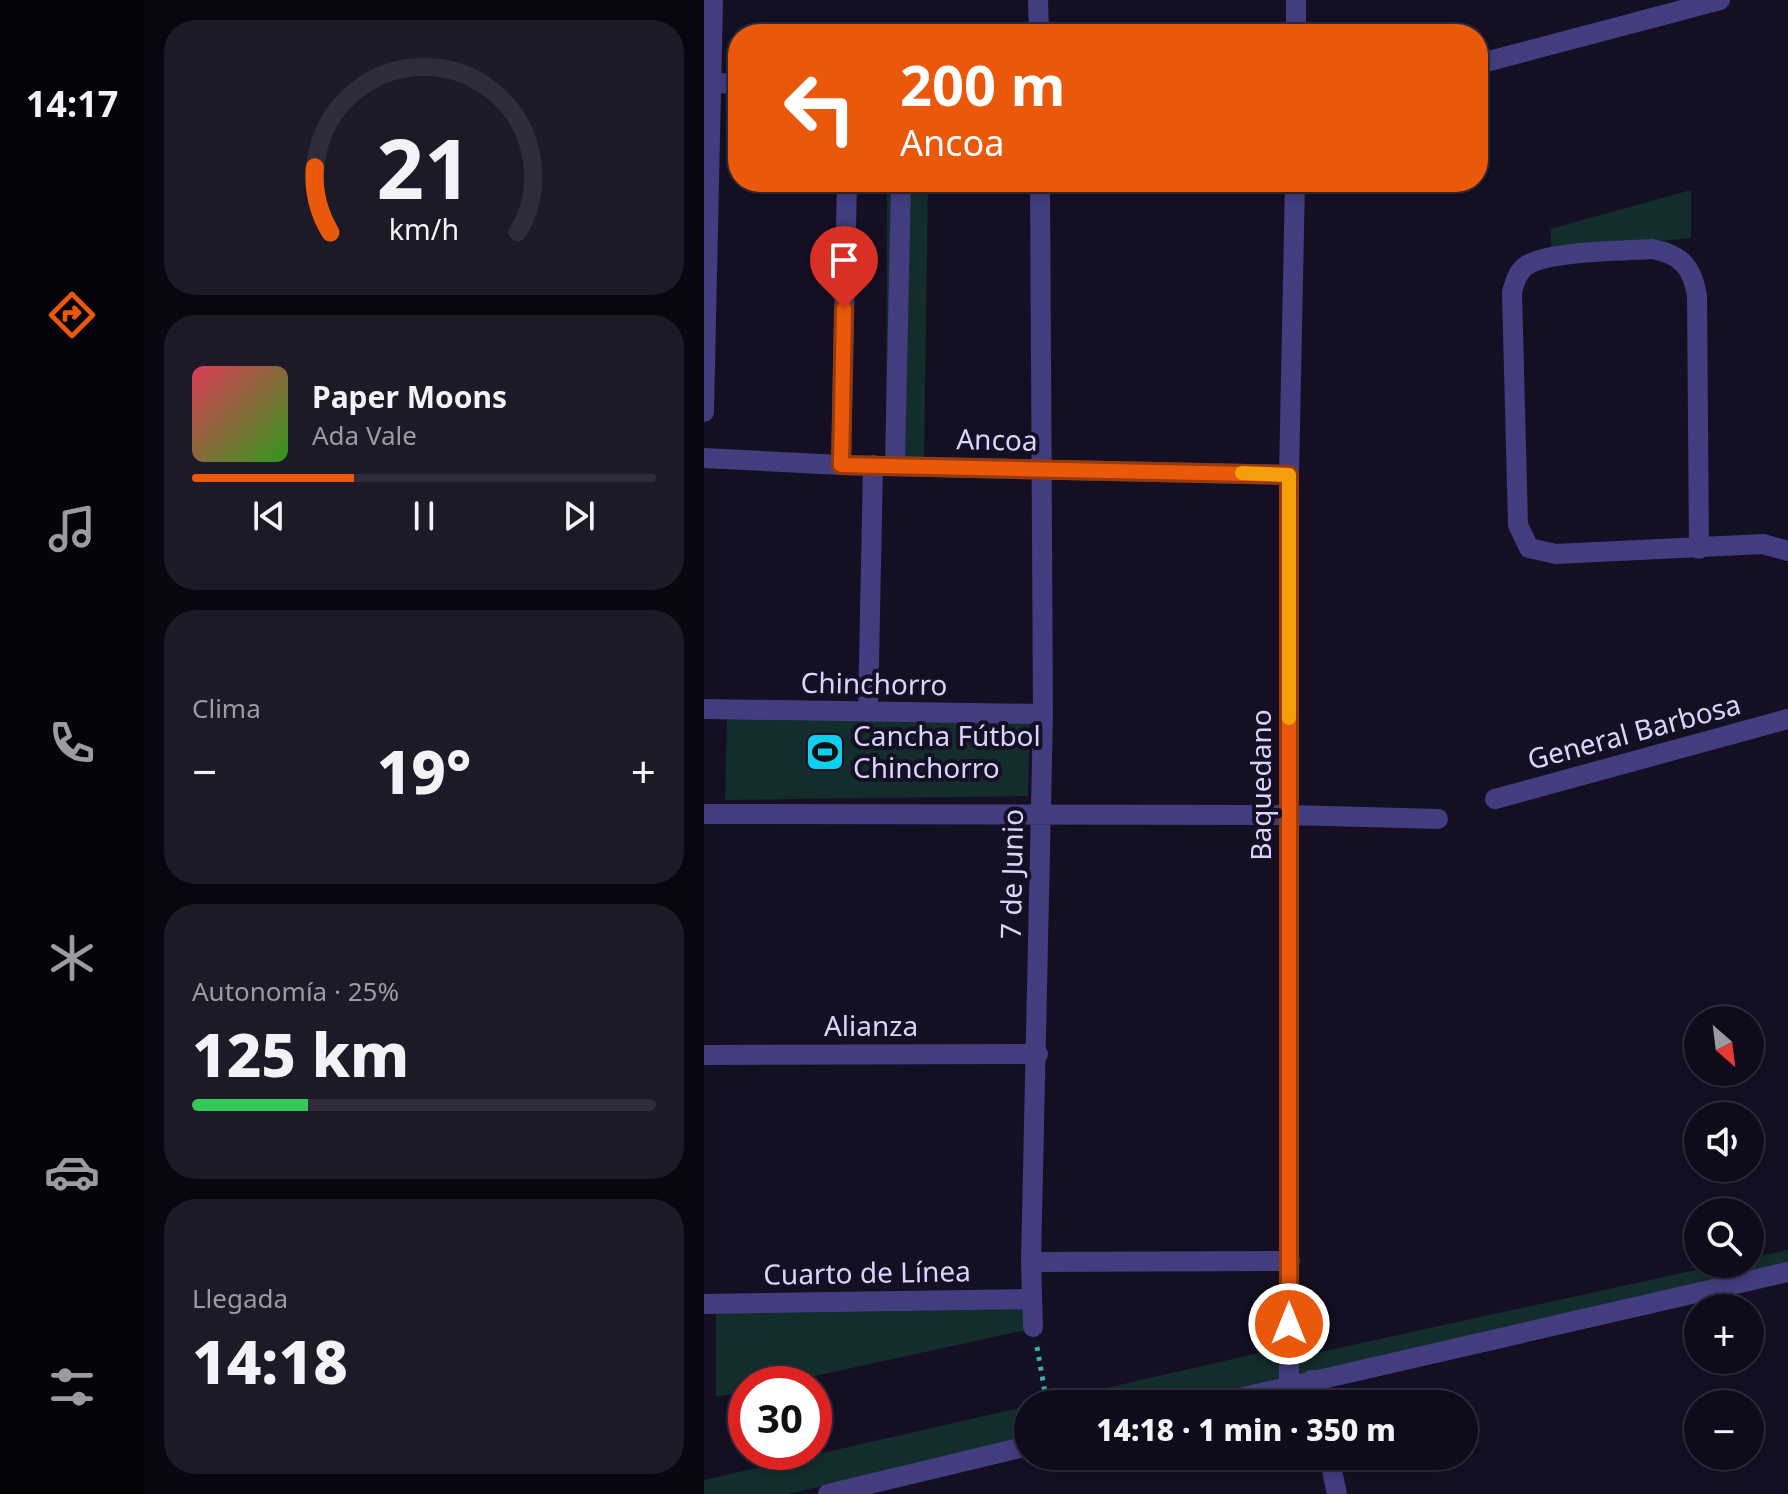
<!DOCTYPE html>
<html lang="es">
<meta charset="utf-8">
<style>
:root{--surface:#0f0b1a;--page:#1d1927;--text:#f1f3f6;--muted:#9b9ba2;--line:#2f2b39;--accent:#ea580c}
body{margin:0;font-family:"Noto Sans",sans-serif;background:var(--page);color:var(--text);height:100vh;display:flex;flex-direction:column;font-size:30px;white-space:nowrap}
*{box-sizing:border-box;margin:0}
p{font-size:26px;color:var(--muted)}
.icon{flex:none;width:44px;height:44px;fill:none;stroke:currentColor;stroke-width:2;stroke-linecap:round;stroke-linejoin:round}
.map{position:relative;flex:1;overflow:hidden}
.panel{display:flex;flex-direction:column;gap:20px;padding:20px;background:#08060e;width:560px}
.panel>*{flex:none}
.banner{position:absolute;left:24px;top:24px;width:760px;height:168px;border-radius:32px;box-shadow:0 4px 12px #0003,0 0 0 2px var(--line);background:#ea580c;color:#fff;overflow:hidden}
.needle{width:52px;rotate:152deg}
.fabs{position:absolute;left:980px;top:1006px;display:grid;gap:16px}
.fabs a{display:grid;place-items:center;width:80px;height:80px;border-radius:50%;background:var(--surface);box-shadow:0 4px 12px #0003,0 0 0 2px var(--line);font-size:40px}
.speed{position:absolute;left:24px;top:1366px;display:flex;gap:16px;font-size:40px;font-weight:700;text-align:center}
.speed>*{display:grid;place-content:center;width:104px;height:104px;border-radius:50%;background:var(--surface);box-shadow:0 4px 12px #0003,0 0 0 2px var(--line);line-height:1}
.speed .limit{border:12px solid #d22;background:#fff;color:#111}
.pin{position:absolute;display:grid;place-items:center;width:68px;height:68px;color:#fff;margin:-82px -34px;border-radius:50% 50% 50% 0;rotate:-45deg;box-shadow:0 0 8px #0007}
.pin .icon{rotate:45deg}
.me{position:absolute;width:88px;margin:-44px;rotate:0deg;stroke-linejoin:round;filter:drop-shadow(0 0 6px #0008)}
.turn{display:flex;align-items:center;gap:28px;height:168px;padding:0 40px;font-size:36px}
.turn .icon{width:104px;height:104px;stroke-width:2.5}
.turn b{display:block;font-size:56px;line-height:68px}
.big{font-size:60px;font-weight:800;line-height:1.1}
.panel .tile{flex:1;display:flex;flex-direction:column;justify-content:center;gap:12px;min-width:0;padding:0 28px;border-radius:32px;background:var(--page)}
.panel .dial{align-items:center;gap:0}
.dial svg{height:208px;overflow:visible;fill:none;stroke:var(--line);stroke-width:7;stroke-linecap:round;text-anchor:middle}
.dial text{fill:var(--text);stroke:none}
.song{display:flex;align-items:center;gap:24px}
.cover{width:96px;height:96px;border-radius:12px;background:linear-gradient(135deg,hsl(350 70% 55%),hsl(110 70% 35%))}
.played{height:8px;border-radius:4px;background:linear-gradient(90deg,var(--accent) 35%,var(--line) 35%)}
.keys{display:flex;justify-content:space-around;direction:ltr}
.heat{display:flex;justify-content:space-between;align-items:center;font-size:44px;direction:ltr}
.charge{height:12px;border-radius:6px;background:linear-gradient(90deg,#34c759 25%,var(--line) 0)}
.trip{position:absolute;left:310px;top:1390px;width:464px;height:80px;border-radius:40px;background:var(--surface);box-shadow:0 4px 12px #0003,0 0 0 2px var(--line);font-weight:800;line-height:80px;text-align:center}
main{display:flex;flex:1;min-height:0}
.menu{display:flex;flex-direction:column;width:144px;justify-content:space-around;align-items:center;background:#06040a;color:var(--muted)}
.menu .icon{width:56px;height:56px}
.menu .on{color:var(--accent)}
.menu b{font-size:36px;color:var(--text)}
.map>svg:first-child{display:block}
.green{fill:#132c2c}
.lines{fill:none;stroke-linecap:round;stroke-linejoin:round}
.path{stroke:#36aeac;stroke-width:5;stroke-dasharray:4 6;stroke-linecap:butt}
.minor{stroke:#423d7f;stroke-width:20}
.tertiary{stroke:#423d7f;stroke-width:20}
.route-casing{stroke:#983908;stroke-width:20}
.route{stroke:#ea580c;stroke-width:14}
.slow{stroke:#f59e0b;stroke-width:14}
.labels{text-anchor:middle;stroke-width:8;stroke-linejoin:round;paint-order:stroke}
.street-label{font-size:28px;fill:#dad4fc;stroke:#140f23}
.poi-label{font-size:28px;fill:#dad4fc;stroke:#140f23;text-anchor:start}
</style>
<main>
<nav class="menu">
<b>14:17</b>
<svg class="icon on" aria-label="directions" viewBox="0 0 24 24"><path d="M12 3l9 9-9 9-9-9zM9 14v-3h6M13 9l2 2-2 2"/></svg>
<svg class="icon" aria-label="music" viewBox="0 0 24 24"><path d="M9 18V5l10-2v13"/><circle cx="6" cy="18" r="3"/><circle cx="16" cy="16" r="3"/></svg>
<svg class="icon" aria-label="phone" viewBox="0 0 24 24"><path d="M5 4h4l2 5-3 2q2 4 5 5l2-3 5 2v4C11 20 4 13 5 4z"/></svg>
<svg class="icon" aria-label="climate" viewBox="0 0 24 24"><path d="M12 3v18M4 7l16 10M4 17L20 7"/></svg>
<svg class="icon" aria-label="car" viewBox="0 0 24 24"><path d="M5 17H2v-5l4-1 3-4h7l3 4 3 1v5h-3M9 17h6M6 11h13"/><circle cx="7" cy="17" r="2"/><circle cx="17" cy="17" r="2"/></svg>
<svg class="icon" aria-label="filters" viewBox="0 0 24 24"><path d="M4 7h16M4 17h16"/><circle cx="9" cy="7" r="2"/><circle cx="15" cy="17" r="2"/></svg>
</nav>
<section class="panel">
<div class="tile dial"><svg viewBox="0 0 100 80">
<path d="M14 69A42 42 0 1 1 86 69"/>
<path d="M14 69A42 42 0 0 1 8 44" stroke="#ea580c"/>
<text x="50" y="56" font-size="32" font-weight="700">21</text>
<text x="50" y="72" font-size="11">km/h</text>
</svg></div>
<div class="tile">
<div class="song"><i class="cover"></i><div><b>Paper Moons</b><p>Ada Vale</p></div></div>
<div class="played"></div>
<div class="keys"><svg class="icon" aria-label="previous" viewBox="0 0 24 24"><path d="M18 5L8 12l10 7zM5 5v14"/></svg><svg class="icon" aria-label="pause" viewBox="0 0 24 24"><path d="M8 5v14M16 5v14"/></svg><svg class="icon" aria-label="next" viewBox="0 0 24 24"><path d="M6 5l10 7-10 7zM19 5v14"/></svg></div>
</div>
<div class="tile"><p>Clima</p>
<div class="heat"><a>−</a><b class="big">19°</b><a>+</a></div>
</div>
<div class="tile"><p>Autonomía · 25%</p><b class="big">125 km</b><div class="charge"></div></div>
<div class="tile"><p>Llegada</p><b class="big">14:18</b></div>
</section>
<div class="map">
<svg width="1084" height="1494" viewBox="0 0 1084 1494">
<rect width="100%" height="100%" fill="#140f23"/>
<path class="green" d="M183 182H224L220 459H182Z
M987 190V238L848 252 846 229Z
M23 715 326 720 324 796 21 800Z
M1084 1250V1268L482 1404H332L603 1342 607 1354 1019 1264H1046V1258Z
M12 1300 320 1303 322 1330 74 1384H42V1391L12 1397Z
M324 1406V1440L83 1494H0V1480Z"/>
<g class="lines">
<path class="path" d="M333 1347 343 1404"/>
<path class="minor" d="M334 0 335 34
M592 0V34
M774 64 1016 0
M0 82 34 84
M0 412 9 0
M0 458 137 465 585 475
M137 465 143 182
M191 465 197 182
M995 549 993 295C988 267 977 254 948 249 919 251 845 251 823 265 813 272 811 282 808 292L814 525 825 548 852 554 1059 544 1084 551
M0 709 339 714
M164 712 169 465
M791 799 1084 719
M0 814 586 815 734 819
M0 1055 334 1054
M327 1262 586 1261
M0 1304 328 1299
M329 1327 327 1262 339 714 336 182
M607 1380 613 1404
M585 1387V475L591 182
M625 1456 633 1494"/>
<path class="tertiary" d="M509 1404 1084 1272
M124 1494 324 1446"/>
</g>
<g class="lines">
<g class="route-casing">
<path id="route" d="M140 308 137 465 585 475V1324"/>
</g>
<use href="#route" class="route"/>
<path class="slow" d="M538 473 585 475V718"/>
</g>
<defs>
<g id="stadium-square" transform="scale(2)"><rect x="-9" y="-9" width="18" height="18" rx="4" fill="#0ecfee" stroke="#140f23"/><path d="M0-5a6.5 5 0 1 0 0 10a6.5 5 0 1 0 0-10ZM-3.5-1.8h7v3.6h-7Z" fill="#111"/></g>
</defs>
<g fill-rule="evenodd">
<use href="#stadium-square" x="121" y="752"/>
</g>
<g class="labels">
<g class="street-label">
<text transform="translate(293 440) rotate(1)" y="10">Ancoa</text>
<text transform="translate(170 684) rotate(1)" y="10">Chinchorro</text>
<text transform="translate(930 732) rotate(-15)" y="10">General Barbosa</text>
<text transform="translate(557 785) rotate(-90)" y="10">Baquedano</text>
<text transform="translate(308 874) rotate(-89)" y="10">7 de Junio</text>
<text x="167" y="1036">Alianza</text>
<text transform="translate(163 1273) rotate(-1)" y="10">Cuarto de Línea</text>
</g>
<g class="poi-label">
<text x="149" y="746">Cancha Fútbol<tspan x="149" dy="32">Chinchorro</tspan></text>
</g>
</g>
</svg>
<div class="fabs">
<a><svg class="needle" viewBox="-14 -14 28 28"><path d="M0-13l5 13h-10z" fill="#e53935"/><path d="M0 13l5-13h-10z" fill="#9b9ba2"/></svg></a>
<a><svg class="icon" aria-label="sound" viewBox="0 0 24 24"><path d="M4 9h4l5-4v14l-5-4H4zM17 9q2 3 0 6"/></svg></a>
<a><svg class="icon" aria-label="search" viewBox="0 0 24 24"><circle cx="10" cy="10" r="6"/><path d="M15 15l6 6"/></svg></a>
<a>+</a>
<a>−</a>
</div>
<div class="speed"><div class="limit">30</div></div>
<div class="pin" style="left:140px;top:308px;background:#d93025"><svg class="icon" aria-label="arrive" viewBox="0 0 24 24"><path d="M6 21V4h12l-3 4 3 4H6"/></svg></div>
<svg class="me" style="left:585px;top:1324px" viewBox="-20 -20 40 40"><circle r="17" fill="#ea580c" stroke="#fff" stroke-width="3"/><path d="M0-11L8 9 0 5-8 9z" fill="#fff"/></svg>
<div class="trip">14:18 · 1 min · 350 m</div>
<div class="banner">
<div class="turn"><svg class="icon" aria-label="left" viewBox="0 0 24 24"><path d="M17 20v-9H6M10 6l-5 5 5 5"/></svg><div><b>200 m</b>Ancoa</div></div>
</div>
</div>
</main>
